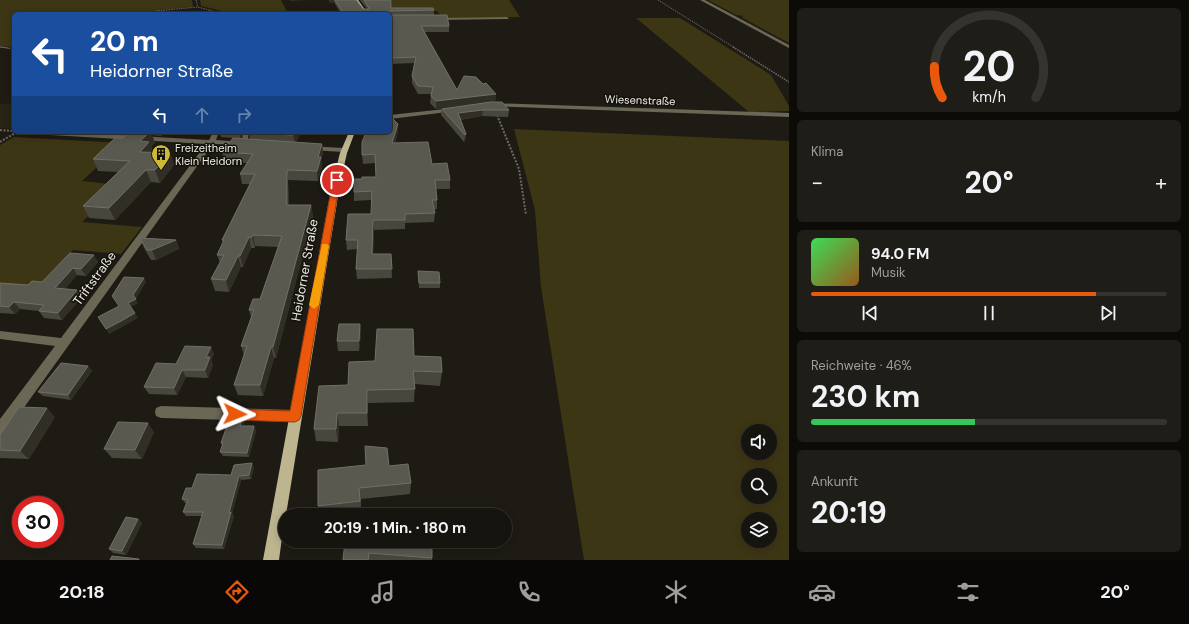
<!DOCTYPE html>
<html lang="de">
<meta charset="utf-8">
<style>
:root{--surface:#16140e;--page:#1f1d17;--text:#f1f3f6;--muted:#9e9e9e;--line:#35332e;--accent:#ea580c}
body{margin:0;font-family:"DM Sans",sans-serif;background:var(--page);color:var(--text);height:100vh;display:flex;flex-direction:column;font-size:15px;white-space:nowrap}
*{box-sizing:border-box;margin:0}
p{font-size:13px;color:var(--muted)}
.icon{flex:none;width:22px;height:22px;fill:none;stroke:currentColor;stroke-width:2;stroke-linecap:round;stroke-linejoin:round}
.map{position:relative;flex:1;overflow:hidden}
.details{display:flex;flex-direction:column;gap:8px;padding:8px;background:#0c0b08;width:400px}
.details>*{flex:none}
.hud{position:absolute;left:12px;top:12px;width:380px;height:122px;border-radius:6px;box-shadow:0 2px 10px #0003,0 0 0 1px var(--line);background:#1a4fa0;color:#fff;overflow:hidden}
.fabs{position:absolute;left:741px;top:424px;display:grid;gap:8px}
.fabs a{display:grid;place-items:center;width:36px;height:36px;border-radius:50%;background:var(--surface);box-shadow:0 2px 10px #0003,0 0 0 1px var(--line);font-size:20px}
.speed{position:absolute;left:12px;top:496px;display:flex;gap:8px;font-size:20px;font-weight:700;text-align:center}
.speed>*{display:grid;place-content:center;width:52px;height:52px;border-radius:50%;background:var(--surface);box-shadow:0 2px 10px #0003,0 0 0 1px var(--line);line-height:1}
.speed .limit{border:6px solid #d22;background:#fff;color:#111}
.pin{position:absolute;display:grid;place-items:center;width:34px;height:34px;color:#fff;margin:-17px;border:2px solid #fff;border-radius:50%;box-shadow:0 1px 4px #0007}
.me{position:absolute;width:44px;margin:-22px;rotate:92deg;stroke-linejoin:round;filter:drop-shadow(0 0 3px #0008)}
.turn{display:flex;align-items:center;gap:14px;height:84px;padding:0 12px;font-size:18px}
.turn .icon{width:52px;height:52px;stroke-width:2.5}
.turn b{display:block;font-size:28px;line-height:34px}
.lanes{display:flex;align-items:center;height:38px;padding:0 12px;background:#0003;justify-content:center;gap:20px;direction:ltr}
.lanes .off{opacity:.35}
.big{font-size:30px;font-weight:700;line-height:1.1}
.details .card{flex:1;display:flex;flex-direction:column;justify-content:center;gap:6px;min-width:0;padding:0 14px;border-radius:6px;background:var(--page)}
.details .dial{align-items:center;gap:0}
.dial svg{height:104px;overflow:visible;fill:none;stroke:var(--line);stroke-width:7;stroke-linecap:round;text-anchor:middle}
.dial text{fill:var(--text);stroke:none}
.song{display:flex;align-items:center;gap:12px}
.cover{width:48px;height:48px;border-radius:6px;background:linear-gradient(135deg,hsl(130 70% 55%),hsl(30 70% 35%))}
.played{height:4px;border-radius:2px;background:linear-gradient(90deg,var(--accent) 80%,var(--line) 80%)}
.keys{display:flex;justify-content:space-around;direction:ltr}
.heat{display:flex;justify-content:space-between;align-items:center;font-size:22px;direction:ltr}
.charge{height:6px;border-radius:3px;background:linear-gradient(90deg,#34c759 46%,var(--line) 0)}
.trip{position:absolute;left:278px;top:508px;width:234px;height:40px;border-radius:20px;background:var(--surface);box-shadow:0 2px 10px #0003,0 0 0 1px var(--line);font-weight:700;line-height:40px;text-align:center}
.dock{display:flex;height:64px;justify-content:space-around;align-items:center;background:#090806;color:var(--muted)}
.dock .icon{width:28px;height:28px}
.dock .active{color:var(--accent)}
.dock b{font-size:18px;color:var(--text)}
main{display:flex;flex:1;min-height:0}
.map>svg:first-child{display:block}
.built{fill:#272415}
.green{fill:#3d3614;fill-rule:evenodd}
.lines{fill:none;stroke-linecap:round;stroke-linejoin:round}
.path-far2{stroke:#6b6962;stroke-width:1;stroke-dasharray:1.5 1;stroke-linecap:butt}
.path-far1{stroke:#6b6962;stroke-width:1.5;stroke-dasharray:1.5 1;stroke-linecap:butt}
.path{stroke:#6b6962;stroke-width:2;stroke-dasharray:2 1.5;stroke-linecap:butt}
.minor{fill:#6a6755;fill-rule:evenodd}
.major{fill:#bcb590;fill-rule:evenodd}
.wall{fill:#48473e}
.shaded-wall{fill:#302e25}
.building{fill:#5a5950;stroke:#717067}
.route{fill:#ea580c;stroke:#983908}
.slow{fill:#f59e0b}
.labels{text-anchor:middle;stroke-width:3;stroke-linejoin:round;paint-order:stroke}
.far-street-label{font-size:11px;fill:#edece6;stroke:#14120a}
.far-poi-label{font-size:11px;fill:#edece6;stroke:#14120a;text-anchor:start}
.street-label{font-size:13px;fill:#edece6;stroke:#14120a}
</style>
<main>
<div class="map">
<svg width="789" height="560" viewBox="0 0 789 560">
<rect width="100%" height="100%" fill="#1d1b13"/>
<path class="built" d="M14 103V129L0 128V104Z"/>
<path class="green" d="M0 0H192L193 7 159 10 156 14H14V47L0 46Z
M200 0H281L288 14 230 13 201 6Z
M392 0H509L520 17 443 18 437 11H391Z
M708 0H789V43L741 17 744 16 736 15Z
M636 18H680L771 75 789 106V111L749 112Z
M514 129 789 141V560H584L541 287 535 210ZM748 431H770V453H748ZM748 475H770V497H748ZM748 519H770V541H748Z
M14 137 123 143 82 181 121 185 82 222 142 227 121 254 73 250 38 288 0 284V145Z"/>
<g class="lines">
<path class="path-far2" d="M196 0 198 7 223 14
M658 0 735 48
M156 11 198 7
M0 47 8 48"/>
<path class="path-far1" d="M1 47 14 49
M733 47 789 82"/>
<path class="path" d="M497 115 519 169 526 215
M0 130 14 131
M0 142 17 132"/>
<path class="minor" d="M700 0H705L789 45V48Z
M507 17 509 19 434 20 432 19 434 18Z
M491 103 789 113V117L489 106 488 105Z
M454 108 457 110 456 111 390 119V115Z
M30 132H68L209 140 213 132H219L216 140 242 142 243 132H249L247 145 213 144 5 434 0 436V419L55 346 0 339V331L61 338 206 144 33 134Z
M306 146 344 148 348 150 344 152 309 150H306Z
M161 406 295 410 300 412 301 416 300 420 295 422 161 418 156 416 155 412 156 408Z"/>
<path class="major" d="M354 0H358L368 14H364Z
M349 132H355L347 153 340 184 286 515H285L279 560H263L332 184 340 153Z"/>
</g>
<path class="wall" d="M329 0H356L363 9H367L360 0H391V8L434 10V15L449 26V32H424L457 90 483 84 496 94 495 102H492L509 110 508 117 482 116 460 120 466 134 465 141 464 142 441 115 442 109 475 104 436 109 430 103 431 94H418L412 83V76L414 63 391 64 390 63V14H341L334 2 330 3Z
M130 132H166H165L161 136 152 135 155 143 151 146 153 152 170 153 174 165 160 183 151 182 115 220 89 218 83 206 118 172 98 171 93 159 123 138Z
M219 132H242L241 138 250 139 249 132H301L296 142 322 144 323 153 321 160 322 167 318 181 288 180 289 205H311L313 216 276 358H274L263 396 238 395 234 385 244 355 241 346 251 317 249 310 260 299 278 247 255 246V248H251L243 267H241L229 292 215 291 211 279 220 263 217 255 223 243 222 240 250 184H242L240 174 247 163 225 162 222 152 233 138 221 137Z
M398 132 395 143 432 164 450 180V189H436L437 200V209H434L435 213 434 222 405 223V229L374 230 373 254H391L392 278 357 279 356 269 358 249 347 250 346 240 371 214V200L354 201V192L362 179 376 177 375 163 363 164 362 155Z
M140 238 176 240 179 249 156 260H151L144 248Z
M70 253 98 262 86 276 77 275 65 289 77 290 81 298 62 320 44 318 39 311 20 309 15 314 0 313V283L28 285 42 282Z
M418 271 440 283V288H419Z
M360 324 361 334 359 351H338L337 341Z
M214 354 211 360 213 365 208 378 186 377 177 395 149 394 144 387 176 364Z
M414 356 442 372 440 386 415 384 414 402 368 403V426H339L338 442 316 441 314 429 348 385 375 361Z
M88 366 92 371 71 400 43 396 38 392Z
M55 417 29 459 0 458V435Z
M242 417 244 422 243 426H254L256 431 249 457 223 456 220 452 222 445 221 443Z
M154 432 142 459 112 458 104 449Z
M389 466 411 483 410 494 361 499V512L334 515H321L318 506Z
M254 467 251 479 241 480 232 514 234 516 224 549 196 548 193 544 202 516H186L183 512 186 503H185L182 499 192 488Z
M138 519 142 523 126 555 113 553 109 549Z
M345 541 432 558V560H343Z"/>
<path class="shaded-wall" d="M290 0H306L290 1Z
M330 0H334V2L330 3Z
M496 94 495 102 436 109V101Z
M483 110 482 116 457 120 458 113Z
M398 124V132L392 152V143Z
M150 132H151L155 143 151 146 154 154 140 152V141Z
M160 132H165L161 136Z
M239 132H242L241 139Z
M296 132H301L295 143 293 135Z
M466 134 465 141 464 142 465 135Z
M322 144 323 153 321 160 322 167 318 181 317 171 318 157Z
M170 153 174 165 160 183 155 170Z
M146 170 151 182 115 220 109 208Z
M287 170 288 180 289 215 287 205Z
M311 205 313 216 276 358 273 347Z
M373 220 374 230 373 264 372 254Z
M253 235 255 246V248L252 237Z
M249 237 251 248 243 267 240 256Z
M176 240 179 249 156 260 152 250Z
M94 255 98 262 86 276 81 269Z
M238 256 241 267 229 292 226 280Z
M73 268 77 275 60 295 55 288Z
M144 278 146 282 136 299 138 304 130 307 128 303Z
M77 290 81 298 62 320 58 313Z
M14 302 20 309 15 314 9 307Z
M135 313 138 318 126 325 109 334 106 329Z
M360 324 361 334 359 351V341Z
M211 347 214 354 211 360 213 365 208 378 205 370 206 357Z
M271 347 274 358 263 396 260 385Z
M88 366 92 371 71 400 68 395Z
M182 370 186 377 177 395 174 388Z
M367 390 368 403V426L367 413Z
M47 408 55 417 29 459 20 451Z
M337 413 339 426 338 442 336 429Z
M242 417 244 422 242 430 240 426Z
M148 423 154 432 142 459 135 450Z
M254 426 256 431 249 457 247 453Z
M252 463 254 467 251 479 249 475Z
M239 476 241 480 232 514 234 516 224 549 222 545 229 513Z
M138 519 142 523 126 555 122 551Z"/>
<path class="building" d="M335 0H356L363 9H369V8L364 0H391V8H433L434 10 390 11 389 14H344Z
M390 15H447L449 26H421L457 90 464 76 476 77 483 84 486 83 496 94 436 101 431 96 433 87 418 86 412 76 416 57 391 58Z
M491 102H502L509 110H483L458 113 466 134 465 135 442 109Z
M390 116 398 124 392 143 428 142 432 164 447 163 450 180H435L437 200H432L435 213 405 214V220H373L372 254H391L392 269H356L358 240H346L348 214H371L372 191 354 192V179H362V177H376L375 154 362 155V142L366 132H390Z
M130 132H150L140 141 149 142 140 152 170 153 155 170H146L109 208 83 206 130 161 93 159 115 138H123Z
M249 132H296L293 135 249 133Z
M233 138 322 144 318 157H321L317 171 287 170V205H311L273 347H271L260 385H234L247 346H241L254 310H249L253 299H260L282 236 253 235 252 237H249L240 256H238L226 280 211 279 224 255H217L224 240H222L255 174H240L253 154 222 152Z
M140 238 176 240 152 250H147Z
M70 253 94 255 81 269 73 268 55 288 77 290 58 313 39 311 44 305 14 302 9 307 0 306V283L28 285 32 281 42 282Z
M418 271 439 272 440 283H419Z
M124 277 144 278 133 295 136 299 128 303 135 313 123 320 106 329 98 317 119 306 112 296Z
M339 324H360L359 341H337Z
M377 329H413L414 356 441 357 442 372 413 371 415 389 367 390V413H337L336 429H314L319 386 348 385 349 362 375 361Z
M185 346 211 347 206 357H210L205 370H182L174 388 144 387 156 363 176 364Z
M61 363 88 366 68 395 38 392Z
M19 407 47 408 20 451 0 450V435Z
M230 417H242L240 426H254L247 453 220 452 223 443H221Z
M118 422 148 423 135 450 104 449Z
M365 446 387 448 389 466 408 464 411 483 359 488 360 501 318 506V470L366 465Z
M252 463 249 475 239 476 229 513 231 512 222 545 193 544 203 512H183L188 500 182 499 186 488H192L197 474 231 475 234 465Z
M403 509 433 511V515H403Z
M126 517 138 519 122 551 109 549Z
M345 541H432V558L369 553 368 560H343Z
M112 556 139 559V560H110Z"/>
<path class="route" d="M337 177 340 180 301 416 299 420 295 422 235 420 231 418 229 414 231 411 235 409 290 411 333 180Z"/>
<path class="slow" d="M322 244H327L329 246 319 305 314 309 309 305Z"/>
<defs>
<g id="building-pin" transform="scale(1)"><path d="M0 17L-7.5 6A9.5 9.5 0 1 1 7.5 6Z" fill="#ceb837" stroke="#14120a"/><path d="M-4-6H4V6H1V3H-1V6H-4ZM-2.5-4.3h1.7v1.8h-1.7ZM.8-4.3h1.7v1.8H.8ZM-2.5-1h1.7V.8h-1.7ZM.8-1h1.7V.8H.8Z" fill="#111"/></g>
</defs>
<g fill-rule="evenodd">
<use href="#building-pin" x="161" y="154"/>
</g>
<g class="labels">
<g class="far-street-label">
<text transform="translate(640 100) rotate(2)" y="4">Wiesenstraße</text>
</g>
<g class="far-poi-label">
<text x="175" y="152">Freizeitheim<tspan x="175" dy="13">Klein Heidorn</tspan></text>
</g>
<g class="street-label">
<text transform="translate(304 270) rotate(-80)" y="5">Heidorner Straße</text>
<text transform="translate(94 278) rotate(-54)" y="5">Triftstraße</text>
</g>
</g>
</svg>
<div class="fabs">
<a><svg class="icon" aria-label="sound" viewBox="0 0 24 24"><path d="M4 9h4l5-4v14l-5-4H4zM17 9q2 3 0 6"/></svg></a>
<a><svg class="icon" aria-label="search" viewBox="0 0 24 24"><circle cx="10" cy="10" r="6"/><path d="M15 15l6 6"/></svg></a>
<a><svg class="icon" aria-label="layers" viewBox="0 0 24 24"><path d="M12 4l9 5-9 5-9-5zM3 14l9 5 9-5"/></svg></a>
</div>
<div class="speed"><div class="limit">30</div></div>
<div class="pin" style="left:337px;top:180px;background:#d93025"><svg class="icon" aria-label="arrive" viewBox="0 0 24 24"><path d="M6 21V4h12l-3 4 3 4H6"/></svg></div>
<svg class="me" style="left:235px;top:414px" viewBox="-20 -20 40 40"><path d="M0-17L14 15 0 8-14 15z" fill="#ea580c" stroke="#fff" stroke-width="4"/></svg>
<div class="trip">20:19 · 1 Min. · 180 m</div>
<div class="hud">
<div class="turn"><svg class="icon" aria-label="left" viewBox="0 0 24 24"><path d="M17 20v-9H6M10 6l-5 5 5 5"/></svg><div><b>20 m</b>Heidorner Straße</div></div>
<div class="lanes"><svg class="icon" aria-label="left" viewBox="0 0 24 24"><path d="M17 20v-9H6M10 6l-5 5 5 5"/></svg><svg class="icon off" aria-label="ahead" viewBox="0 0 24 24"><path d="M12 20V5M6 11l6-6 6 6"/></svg><svg class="icon off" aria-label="right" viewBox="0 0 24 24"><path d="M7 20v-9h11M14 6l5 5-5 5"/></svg></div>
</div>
</div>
<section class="details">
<div class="card dial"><svg viewBox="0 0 100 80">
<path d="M14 69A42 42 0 1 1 86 69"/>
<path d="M14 69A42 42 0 0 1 8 45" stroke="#ea580c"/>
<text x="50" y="56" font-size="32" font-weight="700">20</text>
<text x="50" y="72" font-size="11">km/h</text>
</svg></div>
<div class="card"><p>Klima</p>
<div class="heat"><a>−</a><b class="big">20°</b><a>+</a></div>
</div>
<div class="card">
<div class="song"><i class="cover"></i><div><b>94.0 FM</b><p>Musik</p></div></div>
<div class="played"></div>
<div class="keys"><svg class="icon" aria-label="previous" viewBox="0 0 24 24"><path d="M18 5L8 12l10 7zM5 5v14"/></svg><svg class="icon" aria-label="pause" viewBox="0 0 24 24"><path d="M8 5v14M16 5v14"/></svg><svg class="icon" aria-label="next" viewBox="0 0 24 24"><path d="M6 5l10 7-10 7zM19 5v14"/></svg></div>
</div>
<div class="card"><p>Reichweite · 46%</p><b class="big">230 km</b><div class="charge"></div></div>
<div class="card"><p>Ankunft</p><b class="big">20:19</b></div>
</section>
</main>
<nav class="dock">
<b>20:18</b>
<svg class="icon active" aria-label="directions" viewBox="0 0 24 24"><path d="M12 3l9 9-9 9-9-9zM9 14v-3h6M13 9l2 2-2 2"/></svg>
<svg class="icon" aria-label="music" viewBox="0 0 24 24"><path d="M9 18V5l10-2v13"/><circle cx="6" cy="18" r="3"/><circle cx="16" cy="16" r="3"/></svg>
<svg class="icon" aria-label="phone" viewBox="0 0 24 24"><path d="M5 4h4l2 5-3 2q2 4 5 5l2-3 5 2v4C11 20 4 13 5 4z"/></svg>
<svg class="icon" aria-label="climate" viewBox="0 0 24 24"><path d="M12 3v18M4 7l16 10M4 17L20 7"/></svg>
<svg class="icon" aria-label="car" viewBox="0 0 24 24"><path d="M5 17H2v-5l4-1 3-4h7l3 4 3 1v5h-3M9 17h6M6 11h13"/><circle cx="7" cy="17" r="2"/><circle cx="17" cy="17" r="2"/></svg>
<svg class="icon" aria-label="filters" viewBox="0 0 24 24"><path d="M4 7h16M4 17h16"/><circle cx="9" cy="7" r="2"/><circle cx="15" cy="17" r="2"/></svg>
<b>20°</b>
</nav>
